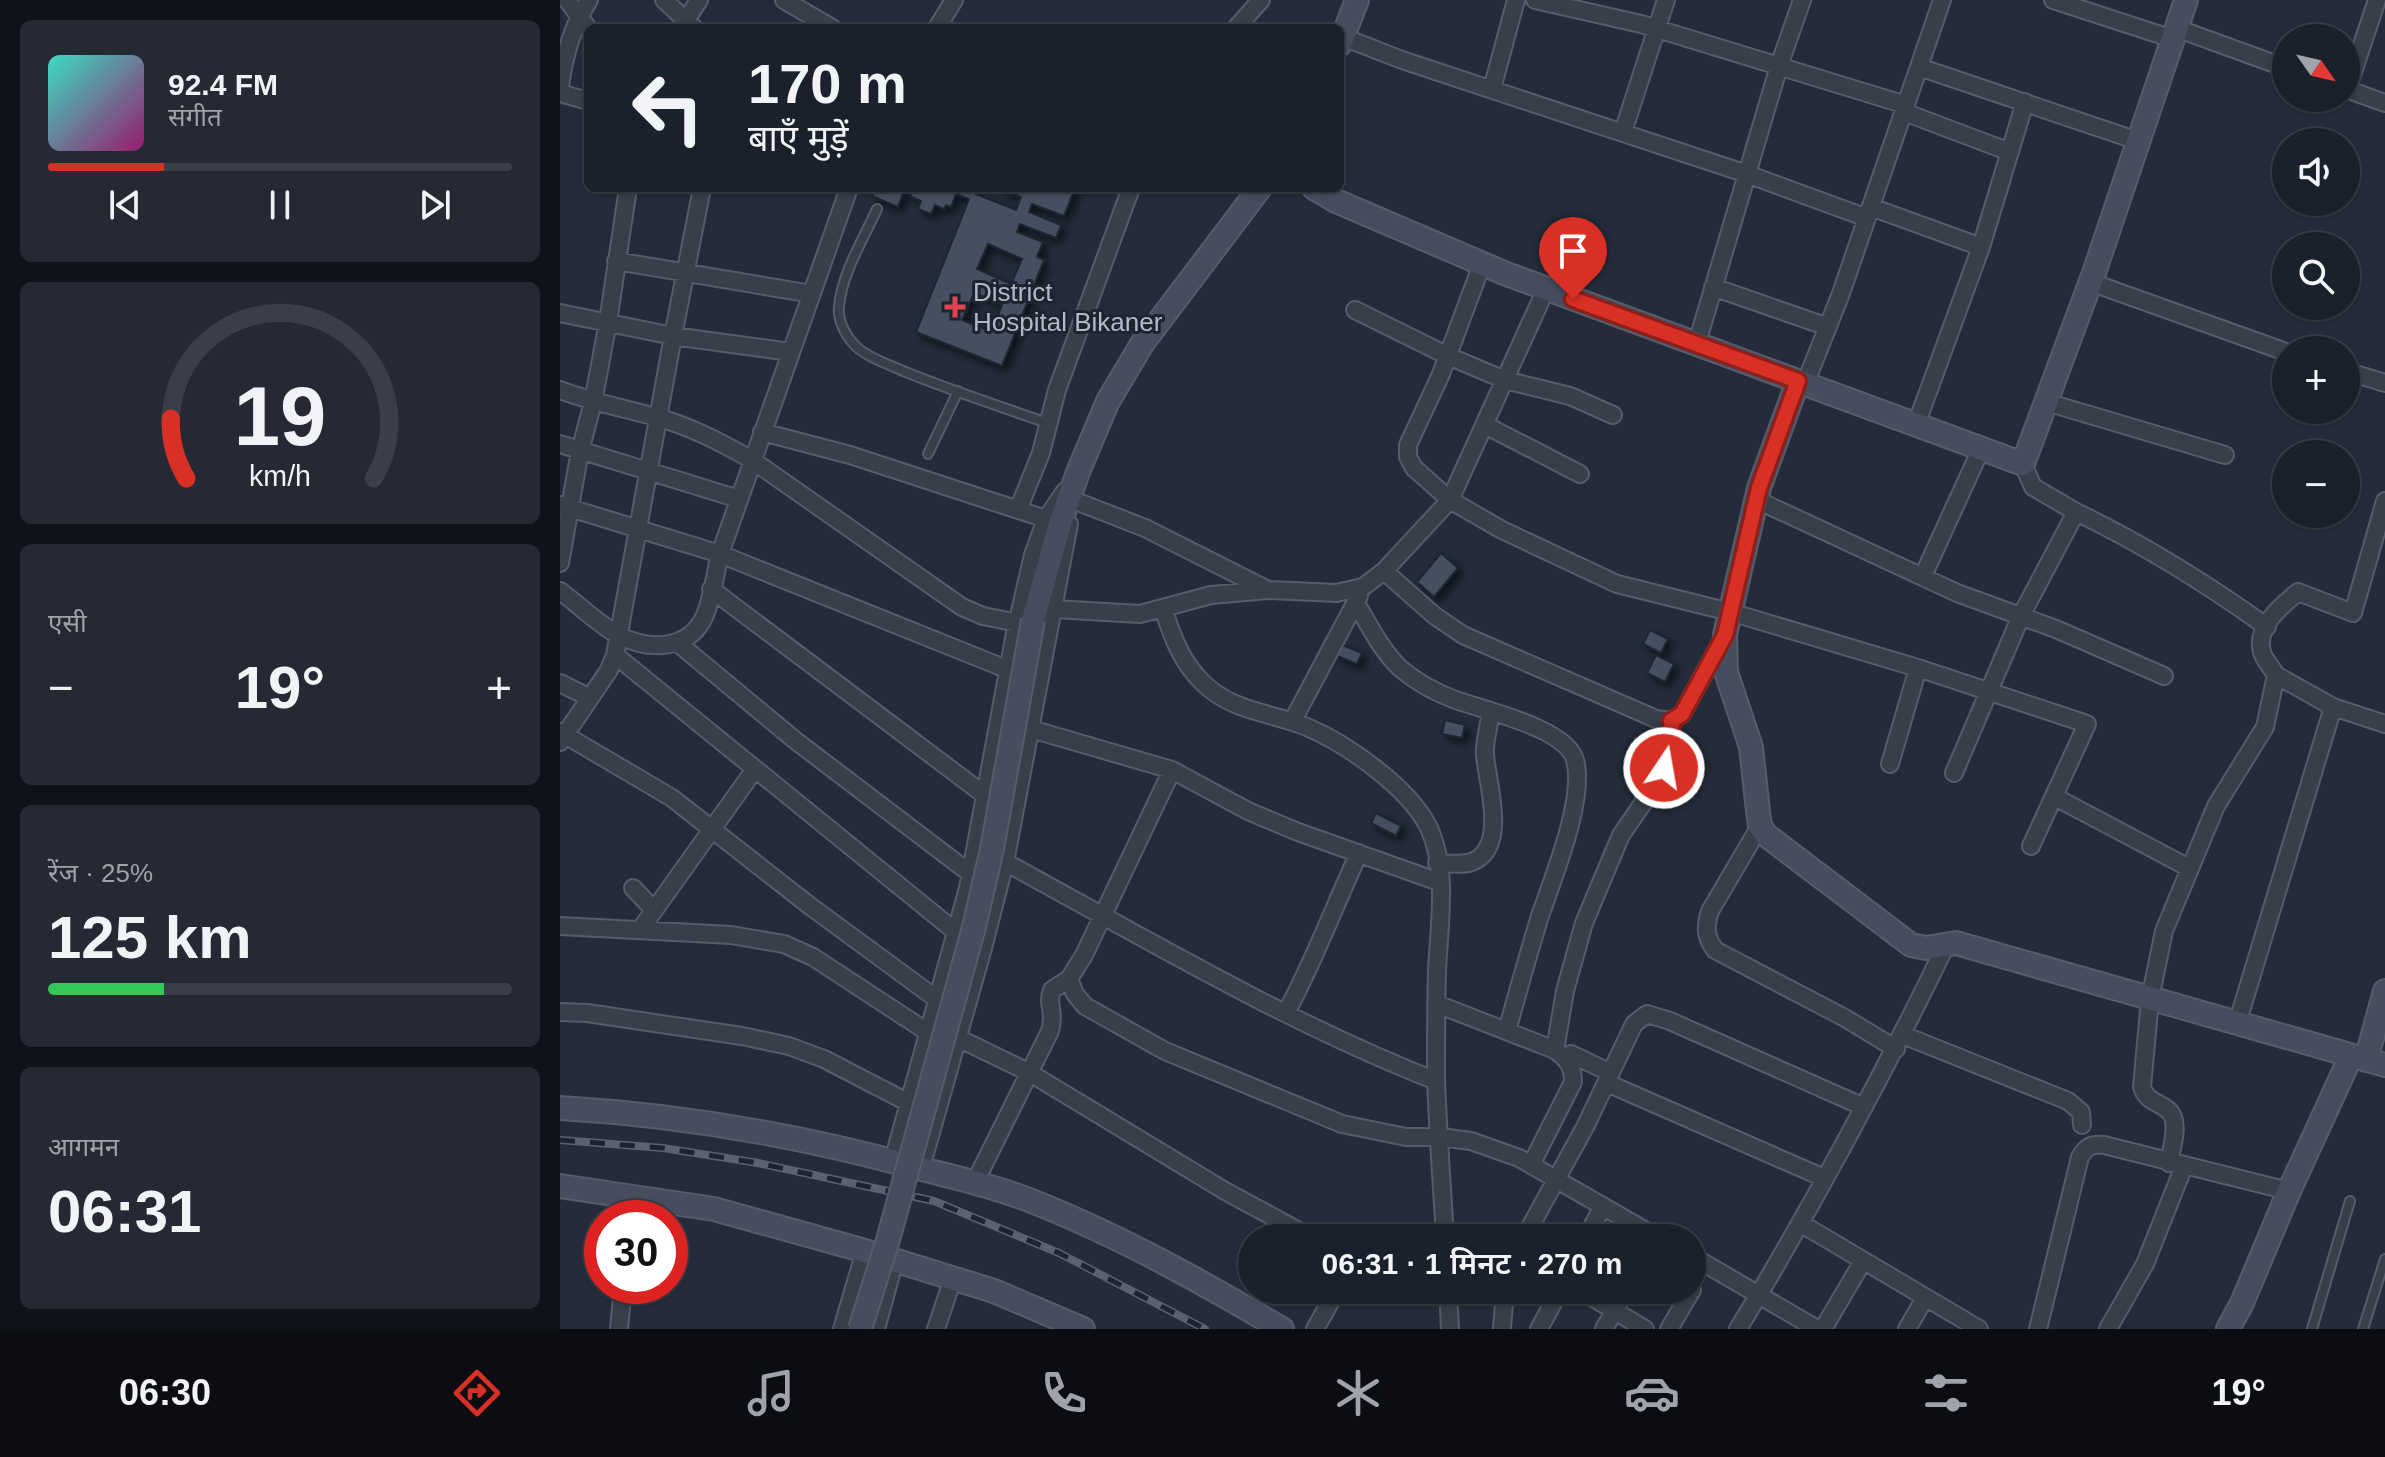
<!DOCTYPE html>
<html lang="hi">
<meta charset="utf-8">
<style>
:root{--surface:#1b212c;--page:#242934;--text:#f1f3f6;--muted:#a0a3a9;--line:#393e48;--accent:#d93025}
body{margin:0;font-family:Helvetica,"Noto Sans Devanagari",sans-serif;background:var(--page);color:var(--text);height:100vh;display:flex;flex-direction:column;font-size:30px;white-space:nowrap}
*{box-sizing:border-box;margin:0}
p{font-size:26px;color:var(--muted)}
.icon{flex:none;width:44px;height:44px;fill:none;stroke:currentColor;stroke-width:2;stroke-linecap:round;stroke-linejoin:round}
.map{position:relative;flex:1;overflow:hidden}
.sheet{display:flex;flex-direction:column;gap:20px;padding:20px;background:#0f1218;width:560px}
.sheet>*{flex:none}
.banner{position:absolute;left:24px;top:24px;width:760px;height:168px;border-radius:12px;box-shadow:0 2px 6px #0004,0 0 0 2px var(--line);background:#1b212c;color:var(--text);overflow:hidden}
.needle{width:52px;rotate:124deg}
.tools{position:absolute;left:1712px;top:24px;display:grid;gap:16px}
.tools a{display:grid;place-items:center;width:88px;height:88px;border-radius:50%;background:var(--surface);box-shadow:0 2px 6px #0004,0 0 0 2px var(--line);font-size:40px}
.speed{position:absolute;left:24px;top:1200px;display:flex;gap:16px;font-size:40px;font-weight:700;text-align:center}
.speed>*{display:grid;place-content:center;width:104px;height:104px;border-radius:50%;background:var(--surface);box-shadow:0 2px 6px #0004,0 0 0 2px var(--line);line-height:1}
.speed .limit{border:12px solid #d22;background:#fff;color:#111}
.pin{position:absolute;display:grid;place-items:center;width:68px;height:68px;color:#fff;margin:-82px -34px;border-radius:50% 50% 50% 0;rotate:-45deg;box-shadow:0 0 8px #0007}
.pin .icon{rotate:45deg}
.me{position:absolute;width:88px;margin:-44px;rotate:12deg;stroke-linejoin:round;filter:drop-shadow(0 0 6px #0008)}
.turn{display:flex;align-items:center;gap:28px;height:168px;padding:0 32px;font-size:36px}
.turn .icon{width:104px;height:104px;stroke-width:2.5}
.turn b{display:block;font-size:56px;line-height:68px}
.big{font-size:60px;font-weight:600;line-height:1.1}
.sheet .tile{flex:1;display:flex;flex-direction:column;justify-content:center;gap:12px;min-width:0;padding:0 28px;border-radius:12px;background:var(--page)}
.sheet .dial{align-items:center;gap:0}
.dial svg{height:208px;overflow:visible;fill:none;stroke:var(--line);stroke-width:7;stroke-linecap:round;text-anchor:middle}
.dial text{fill:var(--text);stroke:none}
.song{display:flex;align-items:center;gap:24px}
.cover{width:96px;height:96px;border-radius:12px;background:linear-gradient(135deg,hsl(170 70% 55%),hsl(320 70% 35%))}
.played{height:8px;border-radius:4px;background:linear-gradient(90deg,var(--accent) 25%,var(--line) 25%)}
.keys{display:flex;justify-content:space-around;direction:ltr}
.heat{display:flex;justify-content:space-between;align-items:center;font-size:44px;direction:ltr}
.charge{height:12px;border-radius:6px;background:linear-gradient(90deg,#34c759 25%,var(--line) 0)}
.trip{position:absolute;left:678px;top:1224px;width:468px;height:80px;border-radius:40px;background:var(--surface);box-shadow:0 2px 6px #0004,0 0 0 2px var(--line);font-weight:600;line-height:80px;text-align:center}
.tab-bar{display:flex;height:128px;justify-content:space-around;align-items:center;background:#0b0d12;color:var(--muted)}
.tab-bar .icon{width:56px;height:56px}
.tab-bar .current{color:var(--accent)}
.tab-bar b{font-size:36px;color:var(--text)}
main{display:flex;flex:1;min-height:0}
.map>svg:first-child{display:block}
.building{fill:#454f60;stroke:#1f2632;stroke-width:2;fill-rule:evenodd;filter:url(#shadow)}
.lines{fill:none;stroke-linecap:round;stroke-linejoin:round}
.lane-casing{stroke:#565c69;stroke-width:12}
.street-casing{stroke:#565c69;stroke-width:20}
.secondary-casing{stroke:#565c69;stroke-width:26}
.lane{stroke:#373f4b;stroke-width:8}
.street{stroke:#373f4b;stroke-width:16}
.secondary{stroke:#464d5e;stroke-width:22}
.rail-casing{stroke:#5a6272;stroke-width:8}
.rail{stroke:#1d2430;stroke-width:5;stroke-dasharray:15;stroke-linecap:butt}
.secondary-bridge-casing{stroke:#565c69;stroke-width:26;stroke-linecap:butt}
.secondary-bridge{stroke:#464d5e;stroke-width:22}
.route-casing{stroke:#8d1f18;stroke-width:20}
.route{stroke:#d93025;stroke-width:14}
.health-dot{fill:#e0444e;stroke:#1d2430;stroke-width:3}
.labels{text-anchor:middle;stroke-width:6;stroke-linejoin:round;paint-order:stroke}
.poi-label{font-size:26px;fill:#b3b9c7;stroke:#1d2430;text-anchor:start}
</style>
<main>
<section class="sheet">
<div class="tile">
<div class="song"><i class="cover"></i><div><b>92.4 FM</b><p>संगीत</p></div></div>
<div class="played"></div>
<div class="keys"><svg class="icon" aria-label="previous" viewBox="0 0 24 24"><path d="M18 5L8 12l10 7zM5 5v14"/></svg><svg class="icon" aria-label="pause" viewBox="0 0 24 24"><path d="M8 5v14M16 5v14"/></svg><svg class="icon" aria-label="next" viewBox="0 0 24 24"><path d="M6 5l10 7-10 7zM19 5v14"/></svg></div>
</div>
<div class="tile dial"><svg viewBox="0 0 100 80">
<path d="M14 69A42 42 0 1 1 86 69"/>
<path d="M14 69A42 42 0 0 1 8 46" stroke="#d93025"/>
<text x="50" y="56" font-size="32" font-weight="700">19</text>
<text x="50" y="72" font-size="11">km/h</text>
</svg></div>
<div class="tile"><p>एसी</p>
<div class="heat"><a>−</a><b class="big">19°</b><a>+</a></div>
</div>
<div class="tile"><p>रेंज · 25%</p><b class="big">125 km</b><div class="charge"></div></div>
<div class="tile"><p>आगमन</p><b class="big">06:31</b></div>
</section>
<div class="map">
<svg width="1825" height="1329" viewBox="0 0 1825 1329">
<defs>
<filter id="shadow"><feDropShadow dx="5" dy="5" stdDeviation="4" flood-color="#0009"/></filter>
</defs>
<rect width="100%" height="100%" fill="#242c3b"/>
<path class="building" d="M315 188H345L338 207 312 196Z
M345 188H401L456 210 461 197 439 188H515L504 216 472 204 469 212 501 225 496 238 460 224 457 232 483 242 477 257 484 260 442 366 356 332 409 199 396 194 391 207 386 205 384 209 375 205 371 214 358 209 361 201 350 196 352 191ZM428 244 462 259 451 284 417 269ZM414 293 442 305 431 332 402 320Z
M881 553 898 568 874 597 857 582Z
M1090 630 1108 639 1101 653 1083 644Z
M780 644 802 653 797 664 775 655Z
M1096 655 1114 664 1105 682 1087 673Z
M885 720 905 725 902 738 882 734Z
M816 813 841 826 836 836 811 823Z"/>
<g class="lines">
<g class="lane-casing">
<path id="lane" d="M317 209C304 238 282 273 279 306 277 321 287 339 299 349 311 359 328 364 343 371 390 390 439 406 487 423
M368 454 398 391
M1752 1329 1790 1201
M1803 1329 1825 1259"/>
</g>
<g class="street-casing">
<path id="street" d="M7 0 28 28
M104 0 134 28
M224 0 272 28
M975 0 1081 24 1346 105
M1493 0 1613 39
M121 28 139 0
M377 28 394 0
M676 28 701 0
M1616 28 1726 68
M783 37 842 60 1187 174 1307 218
M1359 67 1578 141
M0 87C4 55 12 27 29 0
M932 89 956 0
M1786 89 1825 103
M1787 90 1817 0
M0 93 28 101
M1344 112 1450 152
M1063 132 1106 0
M1311 207 1421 247
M56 261 252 294
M922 264 881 374 848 445V457L854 468 890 500 942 530 1057 584 1170 612 1358 668 1527 724 1471 846
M1530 282 1726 352
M1153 287 1268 327
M795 310 888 356 945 380 1010 396 1053 415
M0 313 113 336 230 352
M1137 343 1219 66 1242 0
M1786 371 1825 383
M1245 384 1280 296 1382 0
M0 390C32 402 63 408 96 417 130 426 162 443 192 460L402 607 423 616 458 623
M1486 402 1665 455
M925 425 1020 474
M1356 425 1421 247 1465 102
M202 432 290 455 486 519
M0 444 179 499
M513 500 585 528 708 590
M1197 500 1397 593 1496 629 1604 676
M0 505 160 554 289 188
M458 510 481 453 497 390 571 188
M1516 512C1583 544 1647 584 1707 627
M0 563 20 451 33 402 48 322 68 188
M824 571 875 616 903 635 1096 719 1111 721 1122 714 1165 635
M1363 576 1421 449
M151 589 426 796
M0 591C19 605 39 625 60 636 91 651 130 650 145 615 153 596 155 573 160 554L449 670
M796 603C809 625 821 650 840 668 855 681 875 692 893 699 922 710 1007 728 1015 760 1026 799 992 880 979 919 968 956 957 994 947 1031
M603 608C612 636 621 661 642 682 672 712 710 712 747 727 787 744 848 787 868 826 889 869 879 925 877 971 876 1007 876 1044 876 1080 878 1133 882 1186 885 1238
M494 609 580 614 651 595 708 590 776 593 803 587 824 571 890 500 986 289
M119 644 236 741 411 874
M55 655 396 932
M1716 675C1712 668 1704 660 1702 652 1695 627 1721 606 1738 592L1793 613 1825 501
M0 683 30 698
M1773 707 1825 724
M732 722 799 596
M471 729 612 770 688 811 738 832 879 882
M0 732 112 798 250 906 378 1000
M0 742 49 670 55 655 113 336 142 188
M1330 764 1358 668
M1394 773 1461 616 1516 512 1473 487 1463 464
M1495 797 1629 868
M1200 826 1150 911C1145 927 1145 936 1155 950L1285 1018 1336 1049
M445 862C586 939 726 1022 876 1081
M877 863C889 863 904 866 914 861 948 845 927 782 925 755 924 741 929 726 931 712
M73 888 94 910
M0 926 171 935 224 944 253 957 369 1033
M80 930 195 769
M509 979 515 994 525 1006 605 1051 782 1124 846 1137H880L911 1141 959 1158 1098 1238
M877 1004 995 1050C1008 1060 1013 1066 1013 1082L971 1165
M0 1012 27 1013 182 1036 229 1046 264 1059 349 1103
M726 1013C754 961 774 907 799 853
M1343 1035 1508 1101 1521 1112 1522 1125
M398 1038 470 1073 665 1191 752 1238
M995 1050 1005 991 1024 923 1061 835 1097 783 1110 752 1113 741 1111 721
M1011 1054 1051 1073
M1047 1083 1264 1178
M333 1161 408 888 455 633 473 555 486 519 505 491
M1609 1163C1611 1150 1618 1130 1613 1117 1607 1102 1587 1105 1582 1087L1590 999 1604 931 1656 806 1705 727 1716 675 1773 707 1677 1024
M361 1168 423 948 445 862 509 524
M415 1182 490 1031C496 1011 486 1005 492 990L509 979 524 955 612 770
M73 1218 76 1197
M1240 1223 1419 1329
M964 1238 1025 1127 1074 1024 1087 1014 1110 1021 1304 1107
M1026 1238 1043 1206
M1132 1256 1257 1329
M888 1290 890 1329
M1020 1290 1085 1329
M59 1329 63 1286
M282 1329 305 1251
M316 1329 335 1260
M376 1329 393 1278
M755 1329 777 1290
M942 1329 945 1290
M979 1329 1000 1290
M1044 1329 1066 1290
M1109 1329 1132 1290
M1178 1329C1254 1204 1323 1075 1387 943
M1263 1329 1303 1261
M1347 1329 1365 1298
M1478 1329 1520 1157C1527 1146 1531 1144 1544 1145L1729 1191
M1548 1329 1585 1264 1624 1166"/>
</g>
<g class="secondary-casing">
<path id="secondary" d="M780 44 797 0
M754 188 776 201 944 273 1463 464 1535 270 1626 0
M1238 381 1199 488 1165 635 1166 672 1191 747 1198 811 1200 826 1206 835 1351 945 1366 948 1396 943 1825 1065
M473 620 500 524 518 472 548 401 582 344 700 188
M1806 1060 1825 991
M0 1108C120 1115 242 1136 358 1168 397 1178 437 1187 474 1202 560 1236 642 1282 722 1329
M0 1186 154 1209 298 1249 434 1291 523 1329
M1668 1329 1682 1303 1729 1191 1791 1056"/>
</g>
<use href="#lane" class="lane"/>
<use href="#street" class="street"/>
<use href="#secondary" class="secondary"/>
<g class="rail-casing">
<path id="rail" d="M0 1140 103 1148 198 1163 374 1201 499 1253 645 1329"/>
</g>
<use href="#rail" class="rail"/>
<g class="secondary-bridge-casing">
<path id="secondary-bridge" d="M300 1329 328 1240 414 927 432 849 473 620"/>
</g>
<use href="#secondary-bridge" class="secondary-bridge"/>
</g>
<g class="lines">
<g class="route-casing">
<path id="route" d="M1013 299 1238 381 1199 488 1165 635 1122 714 1111 721 1113 741 1104 768"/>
</g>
<use href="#route" class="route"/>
</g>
<path class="health-dot" d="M391 295h8v8h8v8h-8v8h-8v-8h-8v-8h8z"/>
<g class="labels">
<g class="poi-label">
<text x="413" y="301">District<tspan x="413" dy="30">Hospital Bikaner</tspan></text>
</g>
</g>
</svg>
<div class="tools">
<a><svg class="needle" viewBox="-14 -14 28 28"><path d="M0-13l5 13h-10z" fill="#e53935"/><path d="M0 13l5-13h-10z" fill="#a0a3a9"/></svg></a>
<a><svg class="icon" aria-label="sound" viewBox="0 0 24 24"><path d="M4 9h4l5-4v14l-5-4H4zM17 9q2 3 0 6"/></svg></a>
<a><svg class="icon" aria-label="search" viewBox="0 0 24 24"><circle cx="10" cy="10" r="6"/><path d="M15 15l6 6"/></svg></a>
<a>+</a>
<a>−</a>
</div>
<div class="speed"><div class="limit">30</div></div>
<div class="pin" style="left:1013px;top:299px;background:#d93025"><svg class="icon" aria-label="arrive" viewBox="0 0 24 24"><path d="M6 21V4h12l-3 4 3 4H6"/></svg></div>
<svg class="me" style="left:1104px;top:768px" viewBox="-20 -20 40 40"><circle r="17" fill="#d93025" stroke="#fff" stroke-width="3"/><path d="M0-11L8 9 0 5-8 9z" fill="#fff"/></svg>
<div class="trip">06:31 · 1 मिनट · 270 m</div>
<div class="banner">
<div class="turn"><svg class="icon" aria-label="left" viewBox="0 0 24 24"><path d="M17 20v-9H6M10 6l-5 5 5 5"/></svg><div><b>170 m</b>बाएँ मुड़ें</div></div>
</div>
</div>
</main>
<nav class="tab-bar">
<b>06:30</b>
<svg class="icon current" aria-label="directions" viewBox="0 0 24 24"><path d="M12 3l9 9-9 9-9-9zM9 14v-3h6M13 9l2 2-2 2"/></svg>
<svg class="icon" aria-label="music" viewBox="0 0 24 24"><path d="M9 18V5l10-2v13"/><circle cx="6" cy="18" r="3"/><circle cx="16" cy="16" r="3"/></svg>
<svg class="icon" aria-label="phone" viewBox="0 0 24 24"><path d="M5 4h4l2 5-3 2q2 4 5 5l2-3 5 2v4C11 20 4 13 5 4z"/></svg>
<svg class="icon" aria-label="climate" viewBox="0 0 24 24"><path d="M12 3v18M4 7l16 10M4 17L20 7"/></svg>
<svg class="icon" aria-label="car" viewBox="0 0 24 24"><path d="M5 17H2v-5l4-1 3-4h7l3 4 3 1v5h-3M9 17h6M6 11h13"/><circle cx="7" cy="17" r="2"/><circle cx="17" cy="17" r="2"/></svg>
<svg class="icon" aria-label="filters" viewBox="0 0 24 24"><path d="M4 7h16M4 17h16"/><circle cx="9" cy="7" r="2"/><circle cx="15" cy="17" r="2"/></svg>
<b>19°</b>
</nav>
